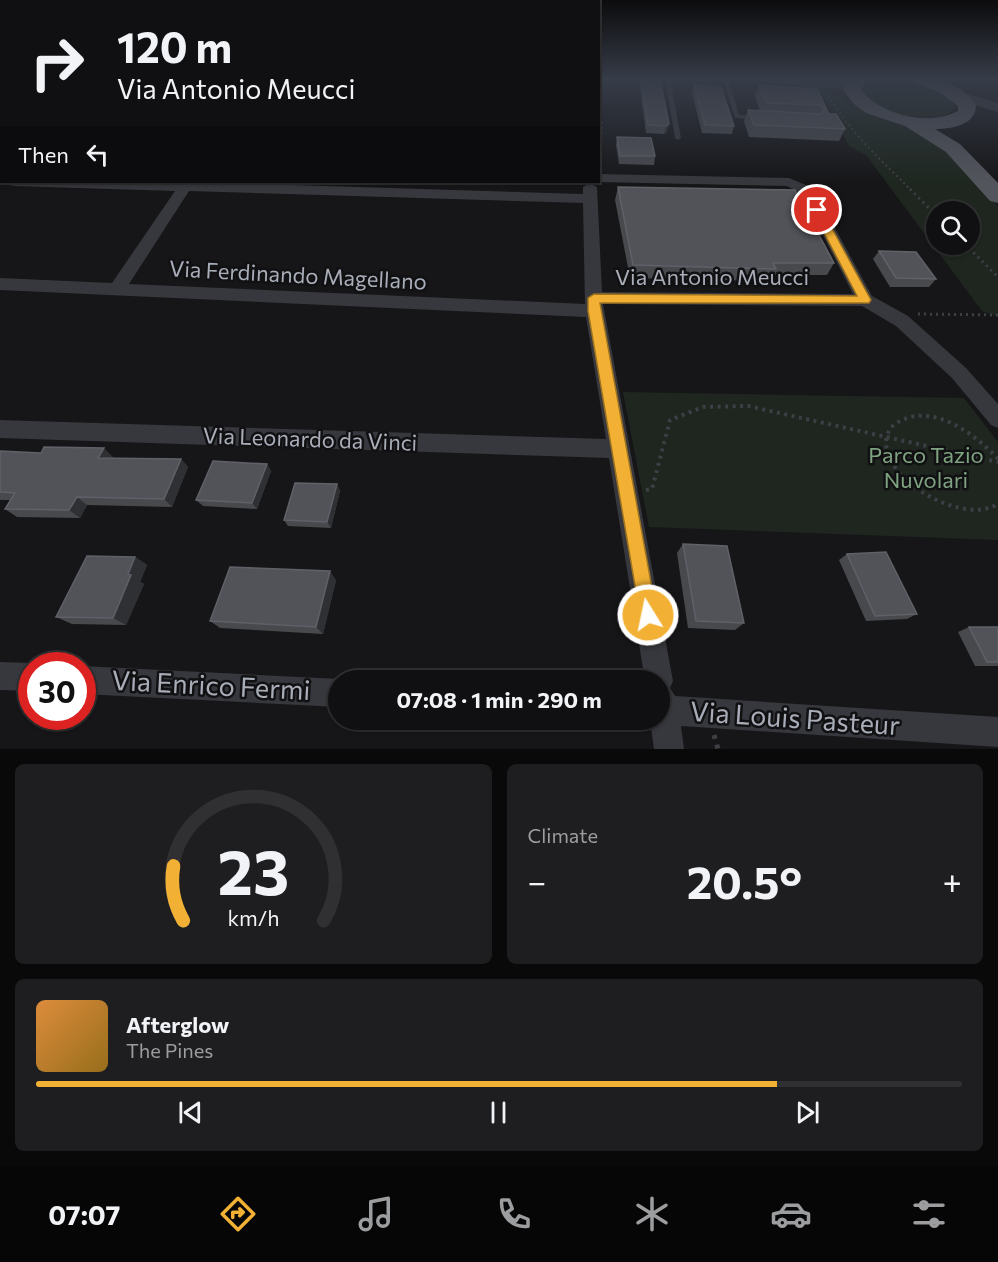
<!DOCTYPE html>
<meta charset="utf-8">
<style>
:root{--surface:#101012;--page:#1e1e20;--text:#f1f3f6;--muted:#9c9d9f;--line:#303032;--accent:#f2b134}
body{margin:0;font-family:Commissioner,sans-serif;background:var(--page);color:var(--text);height:100vh;display:flex;flex-direction:column;font-size:22px;white-space:nowrap}
*{box-sizing:border-box;margin:0}
p{font-size:20px;color:var(--muted)}
.icon{flex:none;width:33px;height:33px;fill:none;stroke:currentColor;stroke-width:2;stroke-linecap:round;stroke-linejoin:round}
.map{position:relative;height:749px;overflow:hidden}
.details{display:flex;flex-direction:column;gap:15px;padding:15px;background:#09090a;flex:1}
.details>*{flex:none}
.hud{position:absolute;left:0px;top:0px;width:600px;height:183px;box-shadow:0 2px 4px #0004,0 0 0 2px var(--line);background:#101012;color:var(--text);overflow:hidden}
.buttons{position:absolute;left:926px;top:201px;display:grid;gap:12px}
.buttons a{display:grid;place-items:center;width:54px;height:54px;border-radius:50%;background:var(--surface);box-shadow:0 2px 4px #0004,0 0 0 2px var(--line);font-size:30px}
.speed{position:absolute;left:18px;top:652px;display:flex;gap:12px;font-size:30px;font-weight:700;text-align:center}
.speed>*{display:grid;place-content:center;width:78px;height:78px;border-radius:50%;background:var(--surface);box-shadow:0 2px 4px #0004,0 0 0 2px var(--line);line-height:1}
.speed .limit{border:9px solid #d22;background:#fff;color:#111}
.pin{position:absolute;display:grid;place-items:center;width:51px;height:51px;color:#fff;margin:-26px;border:3px solid #fff;border-radius:50%;box-shadow:0 2px 6px #0007}
.me{position:absolute;width:66px;margin:-33px;rotate:350deg;stroke-linejoin:round;filter:drop-shadow(0 0 4px #0008)}
.turn{display:flex;align-items:center;gap:21px;height:126px;padding:0 18px;font-size:27px}
.turn .icon{width:78px;height:78px;stroke-width:2.5}
.turn b{display:block;font-size:42px;line-height:51px}
.then{display:flex;align-items:center;height:57px;padding:0 18px;background:#0003;gap:12px;font-size:22px}
.big{font-size:45px;font-weight:700;line-height:1.1}
.details .tile{flex:1;display:flex;flex-direction:column;justify-content:center;gap:9px;min-width:0;padding:0 21px;border-radius:9px;background:var(--page)}
.details .dial{align-items:center;gap:0}
.dial svg{height:156px;overflow:visible;fill:none;stroke:var(--line);stroke-width:7;stroke-linecap:round;text-anchor:middle}
.dial text{fill:var(--text);stroke:none}
.song{display:flex;align-items:center;gap:18px}
.cover{width:72px;height:72px;border-radius:9px;background:linear-gradient(135deg,hsl(30 70% 55%),hsl(40 70% 35%))}
.played{height:6px;border-radius:3px;background:linear-gradient(90deg,var(--accent) 80%,var(--line) 80%)}
.keys{display:flex;justify-content:space-around;direction:ltr}
.heat{display:flex;justify-content:space-between;align-items:center;font-size:33px;direction:ltr}
.details .tiles{flex:1;display:grid;gap:15px;grid-template-columns:1fr 1fr}
.tile:last-child{grid-column:span 2}
.trip{position:absolute;left:328px;top:670px;width:342px;height:60px;border-radius:30px;background:var(--surface);box-shadow:0 2px 4px #0004,0 0 0 2px var(--line);font-weight:700;line-height:60px;text-align:center}
.tab-bar{display:flex;height:96px;justify-content:space-around;align-items:center;background:#060607;color:var(--muted)}
.tab-bar .icon{width:42px;height:42px}
.tab-bar .selected{color:var(--accent)}
.tab-bar b{font-size:27px;color:var(--text)}
.map>svg:first-child{display:block}
.green{fill:#1e261f;fill-rule:evenodd}
.lines{fill:none;stroke-linecap:round;stroke-linejoin:round}
.path-far3{stroke:#3d3f44;stroke-width:2;stroke-dasharray:2 3;stroke-linecap:butt}
.path-far2{stroke:#3d3f44;stroke-width:3;stroke-dasharray:2 4;stroke-linecap:butt}
.path-far1{stroke:#3d3f44;stroke-width:4;stroke-dasharray:3 4.5;stroke-linecap:butt}
.path{stroke:#3d3f44;stroke-width:5;stroke-dasharray:4 6;stroke-linecap:butt}
.service{fill:#37383d;fill-rule:evenodd}
.minor{fill:#37383d;fill-rule:evenodd}
.tertiary{fill:#37383d;fill-rule:evenodd}
.primary{fill:#53555c;fill-rule:evenodd}
.wall{fill:#47494d}
.shaded-wall{fill:#2f3033}
.building{fill:#525359;stroke:#5f6168;stroke-width:1.5}
.route{fill:#f2b134;stroke:#9d7322;stroke-width:1.5}
.labels{text-anchor:middle;stroke-width:5;stroke-linejoin:round;paint-order:stroke}
.street-label{font-size:22px;fill:#a8adb8;stroke:#111113}
.park-label{font-size:22px;fill:#7fa381;stroke:#111113}
.near-street-label{font-size:27px;fill:#a8adb8;stroke:#111113}
</style>
<div class="map">
<svg width="998" height="749" viewBox="0 0 998 749">
<rect width="100%" height="100%" fill="#161618"/>
<path class="green" d="M894 79C912 81 952 86 955 108 943 125 898 117 883 108 876 105 870 99 863 94L864 86 876 81Z
M819 89 843 97 869 113 904 124 947 148 998 206V317L982 311 866 155 849 146ZM936 212H969V244H936Z
M623 392 964 398 998 442V540L649 527Z"/>
<g class="lines">
<path class="path-far3" d="M598 92 602 124 600 166
M828 96C850 132 881 160 911 190"/>
<path class="path-far2" d="M910 189 936 215
M965 244 998 277
M918 314 998 315"/>
<path class="path-far1" d="M998 459C975 434 933 402 898 422 890 426 886 435 886 444 888 484 965 525 998 504
M646 490 652 489 670 420 703 407 748 406 998 462"/>
<path class="path" d="M714 735 718 749"/>
<path class="service" d="M665 79H670L681 138 678 140 675 138Z
M723 79H728L739 115 755 116 758 118 757 119 735 118Z"/>
<path class="minor" d="M764 79 817 82 858 79 861 82C845 94 789 85 769 82Z
M0 103H2V111H0Z
M598 174 789 178 813 188 872 296 908 316 966 368 998 404V428L991 425 952 378 896 326 862 306 603 304 673 681 670 688 675 696 998 717V747L681 726 684 749H654L650 720H660V681H645L609 458 0 438V420L606 439 586 317 0 290V278L112 283 175 191 14 186 9 185 7 182H195L583 194V187L590 183 597 187 602 292 853 294 802 194 787 186 598 182H595H598ZM189 191 583 203 585 304 129 284Z
M0 662 32 663 40 666H32V691L0 690Z
M82 666 339 679 345 681H339V707L82 694Z"/>
<path class="tertiary" d="M957 91 998 103V112L952 98 950 95Z"/>
<path class="primary" d="M848 79H868L861 90C882 115 928 127 958 111V106L939 92 913 83 911 79C936 79 960 82 976 105 976 125 952 129 935 129L960 144 998 183V203L990 201 946 152 905 126 866 113 854 104 843 90Z"/>
</g>
<path class="wall" d="M639 79H660L667 132 664 134 646 133Z
M694 85 734 126 732 134 702 133 692 93Z
M759 85 817 89 829 114 845 129 839 141 749 137 744 121 748 110 760 111 755 96Z
M617 137 655 156 654 165 619 164 616 145Z
M315 182H358V183H315Z
M533 182H563L562 184 533 183Z
M618 187 834 263 827 275H772L769 281 630 278 615 200Z
M879 251 936 279 929 287H890L873 259Z
M0 451 113 457 112 458 181 459 188 467 172 507 87 505 80 518 17 517 5 509 10 500H0Z
M267 464 271 471 257 509 203 506 196 500Z
M337 484 340 491 331 528 288 526 284 520Z
M683 544 744 623 735 630 688 628 677 553Z
M847 554 917 614 907 619 866 621 839 560Z
M135 557 147 565 140 582 144 584 126 625 72 624 56 617Z
M336 580 323 634 220 628 210 621Z
M969 627H998V666H975L958 632Z"/>
<path class="shaded-wall" d="M669 124 667 132 664 134 666 126Z
M104 448 113 457 108 467 98 458Z
M181 459 188 467 172 507 164 499Z
M267 464 271 471 257 509 252 503Z
M337 484 340 491 331 528 327 522Z
M77 497 87 505 80 518 69 510Z
M135 557 147 565 140 582 144 584 126 625 113 618 128 574Z
M330 571 336 580 323 634 316 627Z"/>
<path class="building" d="M641 79H660L669 124 666 126 648 125Z
M694 85 721 87 734 126 705 125Z
M759 85 817 89 829 114H836L845 129 754 125 748 110 820 114 825 110 820 105 766 103Z
M617 137 651 138 655 156H620Z
M618 187 795 190 834 263H773L776 269 633 265Z
M879 251 916 252 936 279 896 278Z
M44 447 104 448 98 458 181 459 164 499 77 497 69 510 5 509 15 493 0 492V451L41 453Z
M213 461 267 464 252 503 196 500Z
M295 483 337 484 327 522 284 520Z
M683 544 727 546 744 623 696 621Z
M886 552 917 614 875 616 847 554Z
M87 556 135 557 128 574 131 575 113 618 56 617Z
M230 567 330 571 316 627 210 621Z
M969 627H998V662H987Z"/>
<linearGradient id="sky" x2="0" y2="1"><stop stop-color="#0c0c0d"/><stop offset="0.43" stop-color="#363c48"/><stop offset="1" stop-color="#363c48" stop-opacity="0"/></linearGradient>
<rect width="998" height="184" fill="url(#sky)"/>
<path class="route" d="M817 206 822 210 871 300 869 303H600L657 615 655 621 648 624 641 621 588 311V298L594 294 857 296 812 210Z"/>
<g class="labels">
<g class="street-label">
<text transform="translate(298 275) rotate(3)" y="8">Via Ferdinando Magellano</text>
<text x="712" y="285">Via Antonio Meucci</text>
<text transform="translate(310 439) rotate(2)" y="8">Via Leonardo da Vinci</text>
</g>
<g class="park-label">
<text x="926" y="463">Parco Tazio<tspan x="926" dy="25">Nuvolari</tspan></text>
</g>
<g class="near-street-label">
<text transform="translate(211 686) rotate(3)" y="9">Via Enrico Fermi</text>
<text transform="translate(795 719) rotate(4)" y="9">Via Louis Pasteur</text>
</g>
</g>
</svg>
<div class="buttons">
<a><svg class="icon" aria-label="search" viewBox="0 0 24 24"><circle cx="10" cy="10" r="6"/><path d="M15 15l6 6"/></svg></a>
</div>
<div class="speed"><div class="limit">30</div></div>
<div class="pin" style="left:817px;top:210px;background:#d93025"><svg class="icon" aria-label="arrive" viewBox="0 0 24 24"><path d="M6 21V4h12l-3 4 3 4H6"/></svg></div>
<svg class="me" style="left:648px;top:615px" viewBox="-20 -20 40 40"><circle r="17" fill="#f2b134" stroke="#fff" stroke-width="3"/><path d="M0-11L8 9 0 5-8 9z" fill="#fff"/></svg>
<div class="trip">07:08 · 1 min · 290 m</div>
<div class="hud">
<div class="turn"><svg class="icon" aria-label="right" viewBox="0 0 24 24"><path d="M7 20v-9h11M14 6l5 5-5 5"/></svg><div><b>120 m</b>Via Antonio Meucci</div></div>
<div class="then">Then<svg class="icon" aria-label="left" viewBox="0 0 24 24"><path d="M17 20v-9H6M10 6l-5 5 5 5"/></svg></div>
</div>
</div>
<section class="details">
<div class="tiles">
<div class="tile dial"><svg viewBox="0 0 100 80">
<path d="M14 69A42 42 0 1 1 86 69"/>
<path d="M14 69A42 42 0 0 1 9 41" stroke="#f2b134"/>
<text x="50" y="56" font-size="32" font-weight="700">23</text>
<text x="50" y="72" font-size="11">km/h</text>
</svg></div>
<div class="tile"><p>Climate</p>
<div class="heat"><a>−</a><b class="big">20.5°</b><a>+</a></div>
</div>
<div class="tile">
<div class="song"><i class="cover"></i><div><b>Afterglow</b><p>The Pines</p></div></div>
<div class="played"></div>
<div class="keys"><svg class="icon" aria-label="previous" viewBox="0 0 24 24"><path d="M18 5L8 12l10 7zM5 5v14"/></svg><svg class="icon" aria-label="pause" viewBox="0 0 24 24"><path d="M8 5v14M16 5v14"/></svg><svg class="icon" aria-label="next" viewBox="0 0 24 24"><path d="M6 5l10 7-10 7zM19 5v14"/></svg></div>
</div>
</div>
</section>
<nav class="tab-bar">
<b>07:07</b>
<svg class="icon selected" aria-label="directions" viewBox="0 0 24 24"><path d="M12 3l9 9-9 9-9-9zM9 14v-3h6M13 9l2 2-2 2"/></svg>
<svg class="icon" aria-label="music" viewBox="0 0 24 24"><path d="M9 18V5l10-2v13"/><circle cx="6" cy="18" r="3"/><circle cx="16" cy="16" r="3"/></svg>
<svg class="icon" aria-label="phone" viewBox="0 0 24 24"><path d="M5 4h4l2 5-3 2q2 4 5 5l2-3 5 2v4C11 20 4 13 5 4z"/></svg>
<svg class="icon" aria-label="climate" viewBox="0 0 24 24"><path d="M12 3v18M4 7l16 10M4 17L20 7"/></svg>
<svg class="icon" aria-label="car" viewBox="0 0 24 24"><path d="M5 17H2v-5l4-1 3-4h7l3 4 3 1v5h-3M9 17h6M6 11h13"/><circle cx="7" cy="17" r="2"/><circle cx="17" cy="17" r="2"/></svg>
<svg class="icon" aria-label="filters" viewBox="0 0 24 24"><path d="M4 7h16M4 17h16"/><circle cx="9" cy="7" r="2"/><circle cx="15" cy="17" r="2"/></svg>
</nav>
